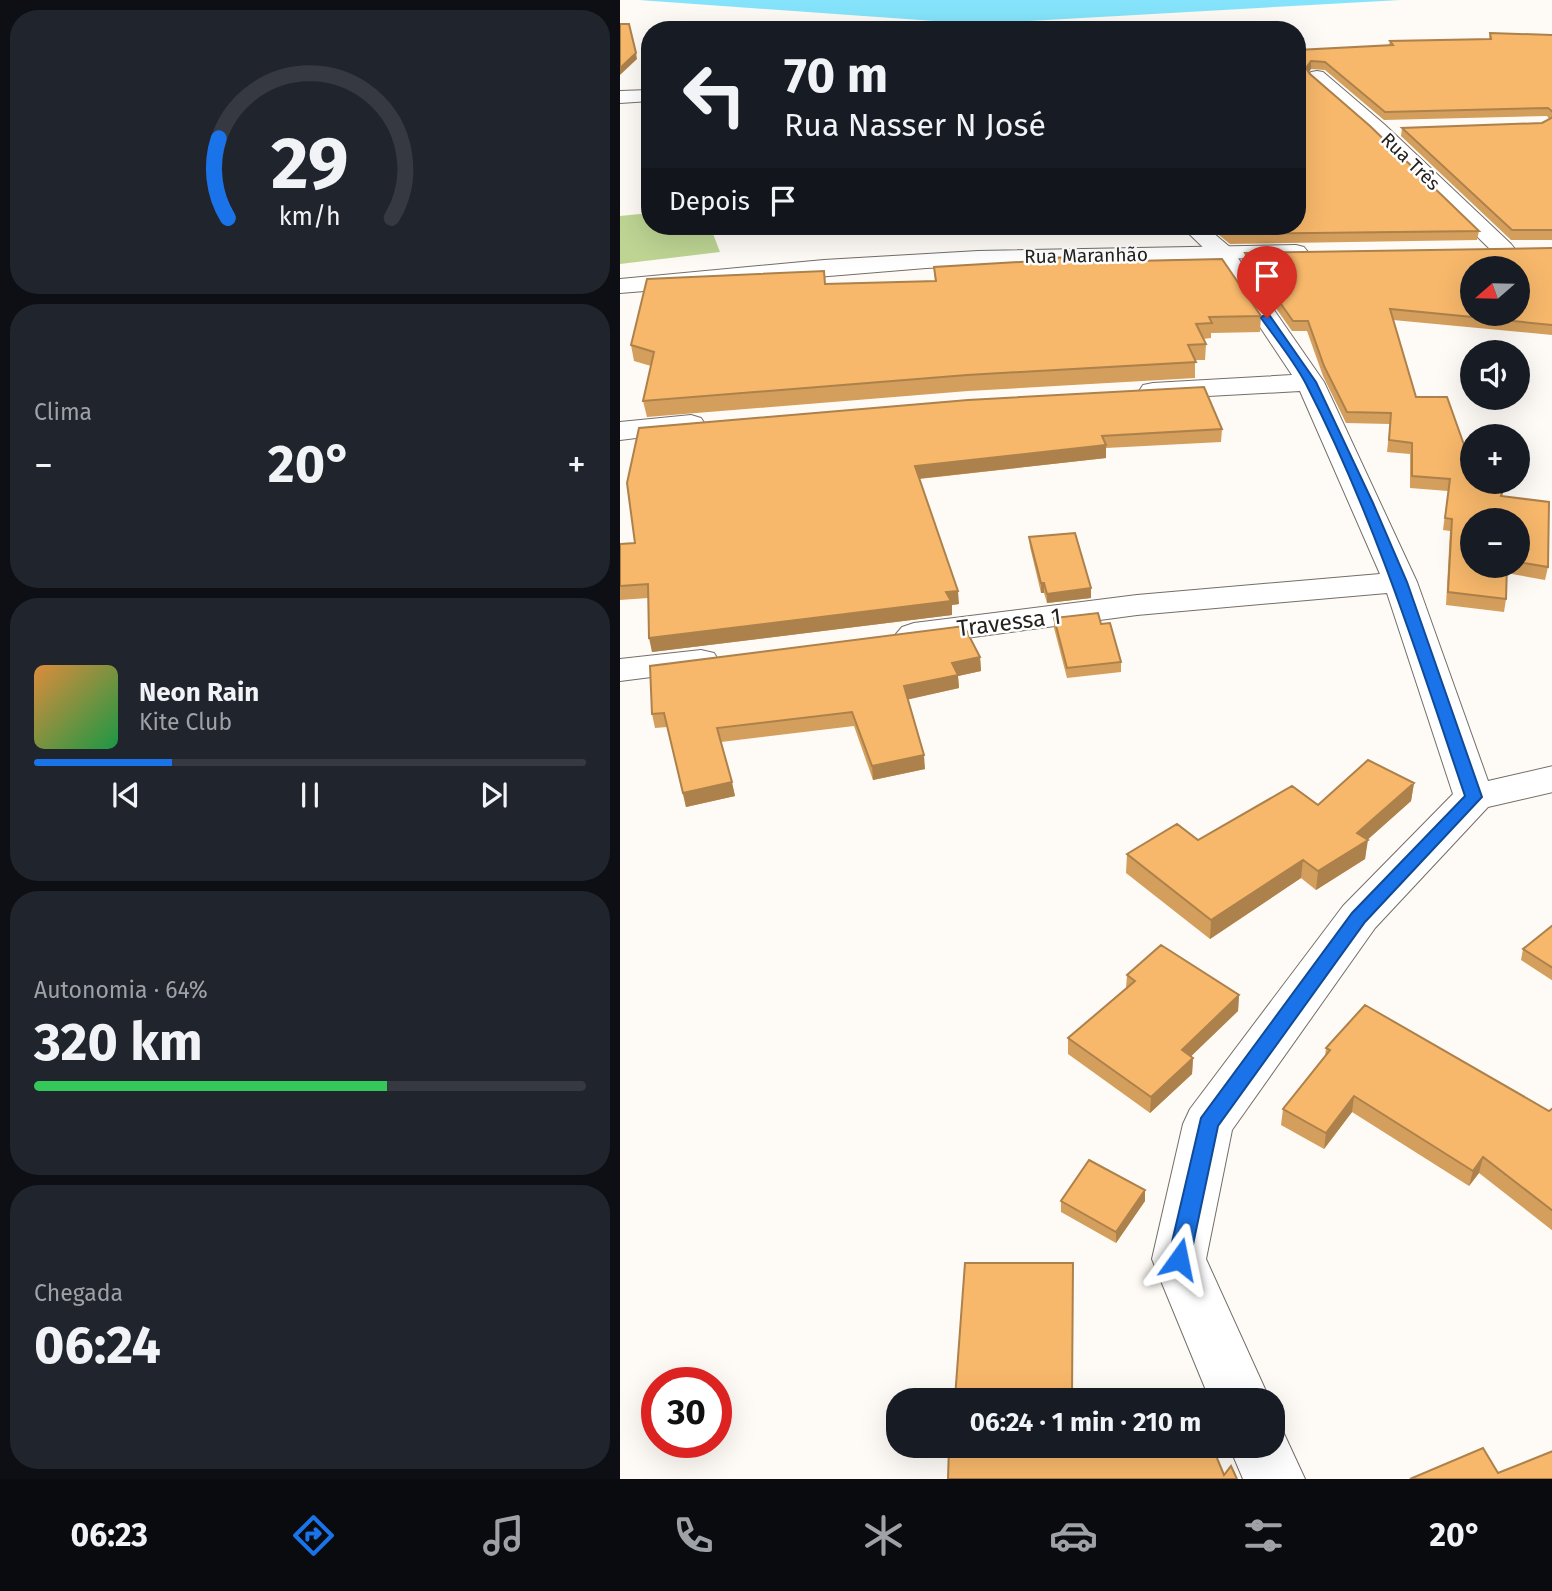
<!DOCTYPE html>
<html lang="pt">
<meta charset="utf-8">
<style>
:root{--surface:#171b24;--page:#20242c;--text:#f1f3f6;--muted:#9ea1a6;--line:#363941;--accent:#1a73e8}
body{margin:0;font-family:"Fira Sans",sans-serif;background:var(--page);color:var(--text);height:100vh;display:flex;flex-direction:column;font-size:26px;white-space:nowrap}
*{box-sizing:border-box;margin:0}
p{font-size:23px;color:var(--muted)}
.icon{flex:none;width:38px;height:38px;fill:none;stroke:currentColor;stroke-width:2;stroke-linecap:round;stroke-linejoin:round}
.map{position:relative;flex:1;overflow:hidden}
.details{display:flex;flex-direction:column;gap:10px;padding:10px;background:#0d0f14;width:620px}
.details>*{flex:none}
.banner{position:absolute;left:21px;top:21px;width:665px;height:214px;border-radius:28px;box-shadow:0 7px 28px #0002;background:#171b24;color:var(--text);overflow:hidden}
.needle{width:46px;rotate:250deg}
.buttons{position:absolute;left:840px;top:256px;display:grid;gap:14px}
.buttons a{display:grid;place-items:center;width:70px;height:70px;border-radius:50%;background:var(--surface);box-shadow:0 7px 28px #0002;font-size:35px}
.speed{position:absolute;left:21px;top:1367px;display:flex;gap:14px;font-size:35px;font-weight:700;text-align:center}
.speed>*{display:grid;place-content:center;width:91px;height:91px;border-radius:50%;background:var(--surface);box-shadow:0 7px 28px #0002;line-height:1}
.speed .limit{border:10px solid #d22;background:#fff;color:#111}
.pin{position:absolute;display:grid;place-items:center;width:60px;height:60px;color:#fff;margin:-72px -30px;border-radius:50% 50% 50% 0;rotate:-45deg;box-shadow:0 0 7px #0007}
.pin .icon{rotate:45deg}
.me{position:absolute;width:77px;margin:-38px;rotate:12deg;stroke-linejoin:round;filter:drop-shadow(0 0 5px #0008)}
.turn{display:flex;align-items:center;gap:24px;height:147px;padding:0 28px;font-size:32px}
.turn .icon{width:91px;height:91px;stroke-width:2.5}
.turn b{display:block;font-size:49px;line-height:60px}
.then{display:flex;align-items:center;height:66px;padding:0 28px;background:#0003;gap:14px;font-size:26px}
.big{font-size:52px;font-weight:700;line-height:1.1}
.details .tile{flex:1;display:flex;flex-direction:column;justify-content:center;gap:10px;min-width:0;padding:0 24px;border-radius:28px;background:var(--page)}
.details .dial{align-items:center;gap:0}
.dial svg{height:182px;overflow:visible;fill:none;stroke:var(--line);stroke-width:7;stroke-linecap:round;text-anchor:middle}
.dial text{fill:var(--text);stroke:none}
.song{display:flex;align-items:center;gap:21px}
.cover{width:84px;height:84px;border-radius:10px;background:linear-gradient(135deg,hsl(30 70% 55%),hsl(140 70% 35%))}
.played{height:7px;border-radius:4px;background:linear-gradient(90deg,var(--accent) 25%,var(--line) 25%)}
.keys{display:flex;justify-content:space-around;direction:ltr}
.heat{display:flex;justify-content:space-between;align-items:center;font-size:38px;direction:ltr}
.charge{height:10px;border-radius:5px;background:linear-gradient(90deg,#34c759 64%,var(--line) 0)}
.trip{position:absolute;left:266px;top:1388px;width:399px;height:70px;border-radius:28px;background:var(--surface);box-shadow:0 7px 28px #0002;font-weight:700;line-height:70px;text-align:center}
.tab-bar{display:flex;height:112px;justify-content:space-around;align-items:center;background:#090b0e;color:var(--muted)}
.tab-bar .icon{width:49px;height:49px}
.tab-bar .on{color:var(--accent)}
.tab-bar b{font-size:32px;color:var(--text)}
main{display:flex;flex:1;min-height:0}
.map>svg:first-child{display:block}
.green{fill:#bdd493}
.water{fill:#85e4fb}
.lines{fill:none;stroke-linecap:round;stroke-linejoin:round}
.minor-casing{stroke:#746e67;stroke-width:2}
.tertiary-casing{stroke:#746e67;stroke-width:2}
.minor{fill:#fff;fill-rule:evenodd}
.tertiary{fill:#fff;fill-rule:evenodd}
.wall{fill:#d49e5c;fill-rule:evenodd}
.shaded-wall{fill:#ad814b}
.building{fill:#f7b86b;stroke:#ad814b;stroke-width:2;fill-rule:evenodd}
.route{fill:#1a73e8;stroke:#114b97;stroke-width:2}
.labels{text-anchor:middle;stroke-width:5;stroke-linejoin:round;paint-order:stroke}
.far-street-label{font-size:19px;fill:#24211e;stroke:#fff}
.street-label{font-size:23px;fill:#24211e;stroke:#fff}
</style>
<main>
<section class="details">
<div class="tile dial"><svg viewBox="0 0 100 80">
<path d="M14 69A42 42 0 1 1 86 69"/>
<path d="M14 69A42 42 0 0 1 10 34" stroke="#1a73e8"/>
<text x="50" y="56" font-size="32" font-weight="700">29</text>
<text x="50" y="72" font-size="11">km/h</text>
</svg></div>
<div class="tile"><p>Clima</p>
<div class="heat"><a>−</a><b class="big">20°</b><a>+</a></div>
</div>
<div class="tile">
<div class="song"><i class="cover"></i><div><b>Neon Rain</b><p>Kite Club</p></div></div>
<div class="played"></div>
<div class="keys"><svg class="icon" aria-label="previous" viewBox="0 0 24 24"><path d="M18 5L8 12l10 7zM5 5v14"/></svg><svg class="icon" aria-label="pause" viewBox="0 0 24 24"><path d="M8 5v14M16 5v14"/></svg><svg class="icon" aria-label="next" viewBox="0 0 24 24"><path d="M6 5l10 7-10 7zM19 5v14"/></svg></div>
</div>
<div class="tile"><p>Autonomia · 64%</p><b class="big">320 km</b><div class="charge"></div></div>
<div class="tile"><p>Chegada</p><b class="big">06:24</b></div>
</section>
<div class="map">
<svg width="933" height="1479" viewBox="0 0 933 1479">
<rect width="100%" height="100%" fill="#fefaf5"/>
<path class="green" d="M30 213V226H90L100 252 0 264V216Z"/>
<path class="water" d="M19 0H780L356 24Z"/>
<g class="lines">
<g class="minor-casing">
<path id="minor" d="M697 71 703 72 765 125 891 244 895 249 891 254H875L751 133 691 80 688 76 691 72Z
M30 90V101L0 103V91Z
M561 226H585L611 248 704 382 797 582 868 781 933 766V792L868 807 755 928 612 1130 586 1259 650 1400H590L532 1259 563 1124 570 1109 723 906 833 794 767 593 517 615 294 645 282 641 276 634 282 627 294 623 517 595 760 574 680 391 533 399 523 397 519 391 523 385 533 383 672 375 594 258Z
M71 415 81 418 85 424 81 430 0 440V422Z
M81 650 94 653 99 661 94 669 0 681V659Z
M653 1422 660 1425 685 1479H623L609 1446H653Z"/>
</g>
<g class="tertiary-casing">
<path id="tertiary" d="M676 245 684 247 688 252 684 257 442 262 306 268 0 293V279L204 260 358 251Z"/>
</g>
<use href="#minor" class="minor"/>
<use href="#tertiary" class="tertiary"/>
</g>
<path class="wall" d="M870 33 933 35V240H891L781 136 782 128 922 123 929 119 927 116 764 120 705 70 691 69 689 72 690 74 859 231 857 240 610 244 588 226H677V50L769 45 770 41 869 39Z
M933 248V335L773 320 796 397H827L848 456 852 457V481H886L882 497 929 502 928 567 925 580 886 573V599L884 612 826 605 830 531 823 530 828 491 790 488V454L767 452 770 424 726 423 703 376 687 331H672L624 263 625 253ZM852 268H898V313H852ZM852 520H898V565H852Z
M469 262 641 316 640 332 591 333V338L583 339 586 344 585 360H575V378L348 391 27 417 23 401 31 366 14 361 11 345 205 284 315 281 314 267Z
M348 400 602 429 601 442 486 448V458L299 479 339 604 332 605V615L32 652 28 598 0 600V544L15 543Z
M409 537 471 598 427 603 424 593H421L410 547Z
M434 618 481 624 501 662V672L447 678 434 628Z
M360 657 361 671 338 676 339 688 288 699 305 769 253 780 234 726 101 742 115 796 66 807 47 727 35 728 32 714Z
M794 783 791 801 747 840 745 859 696 890 681 878 590 939 506 873 507 854 578 840 698 805Z
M933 925V981L901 960 903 949Z
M507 975 619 995 618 1011 571 1056 573 1058 572 1074 530 1113 448 1054V1038L506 988Z
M706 1048 929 1111 933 1108V1231L859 1173 849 1186 732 1112 704 1149 661 1125 663 1109 705 1057Z
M525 1190V1201L496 1243 441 1212V1201Z"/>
<path class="shaded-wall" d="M16 53 17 59 0 75V68Z
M691 61V69L685 76 686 68Z
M486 445V458L296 479 295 466Z
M421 583H424V593H421Z
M471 588V598L427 603V594Z
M338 591 339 604 332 605V615L32 652 29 638Z
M360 657 361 671 338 676 339 688 286 700 284 686 332 663Z
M304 755 305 769 253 780 252 766Z
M112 782 115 796 66 807 63 793Z
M794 783 791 801 745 842 748 840 745 859 696 890 698 871 737 833Z
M683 860 681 878 590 939 591 920Z
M619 995 618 1011 561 1066 562 1050Z
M573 1058 572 1074 530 1113 531 1097Z
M734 1096 732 1112 704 1149 706 1133Z
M863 1157 859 1173 849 1186 853 1171Z
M525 1190V1201L496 1243V1232Z"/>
<path class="building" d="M0 24H9L16 53 0 68Z
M870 33 933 35V112L928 108 765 112 705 62 691 61 686 68 690 74 750 126 859 231 611 234 600 226H677V50L773 45 770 41 871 39Z
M933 117V230H892L782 128 922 123Z
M933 248V325L770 309 796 397H827L848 456 852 457V481H885L881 496 929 502 928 567 898 562V520H852V565H887L886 599 828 592 832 519 825 518 830 479 792 476V443L769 440 771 413 727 412 704 366 688 321H673L625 253ZM852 268H898V313H852Z
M468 257 469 262 602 259 641 316 589 317 592 323 576 324 586 344 568 345 576 362 347 375 23 401 34 352 11 345 27 279 204 271 205 284 316 281 314 267 417 261 416 258Z
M584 387 602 429 482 436 486 445 295 466 338 591 326 592 331 601 29 638 28 584 0 586V544L15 543 7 483 19 428 348 400Z
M455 533 471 588 427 594 424 583H421L409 537Z
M478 613 481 624 490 623 501 662 447 668 434 618Z
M344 626 360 657 332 663 338 675 284 686 304 755 252 766 232 712 97 728 112 782 63 793 44 713 32 714 30 666Z
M748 760 794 783 737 833 748 840 698 871 683 860 591 920 507 854 557 824 578 840 672 786 698 805Z
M933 925V968L903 949Z
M541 945 619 995 562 1050 573 1058 531 1097 448 1038 515 981 507 975Z
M745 1005 929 1111 933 1108V1211L863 1157 853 1171 734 1096 706 1133 663 1109 710 1050 706 1048Z
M469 1160 525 1190 496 1232 441 1201Z
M345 1263H453L452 1395 484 1394V1400H332V1398H335Z
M329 1446H487V1453L512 1446H592L604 1475 611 1466 617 1479H328Z
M863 1448 878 1473 933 1451V1479H790Z"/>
<path class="route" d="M643 316H650L696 382 753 503 787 582 862 797 745 922 598 1126 570 1259 567 1266 559 1269 551 1266 548 1259 581 1118 732 913 845 796C798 657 754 516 686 384 674 361 656 339 641 318Z"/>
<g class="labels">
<g class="far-street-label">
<text transform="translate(791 161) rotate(44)" y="7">Rua Três</text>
<text transform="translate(466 255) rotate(-1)" y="7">Rua Maranhão</text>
</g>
<g class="street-label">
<text transform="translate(389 622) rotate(-7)" y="8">Travessa 1</text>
</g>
</g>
</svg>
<div class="buttons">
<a><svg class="needle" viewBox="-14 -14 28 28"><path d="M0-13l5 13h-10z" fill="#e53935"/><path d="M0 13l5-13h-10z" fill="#9ea1a6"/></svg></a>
<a><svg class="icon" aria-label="sound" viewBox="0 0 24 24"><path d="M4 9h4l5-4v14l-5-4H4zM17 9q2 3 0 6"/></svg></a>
<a>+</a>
<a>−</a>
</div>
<div class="speed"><div class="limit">30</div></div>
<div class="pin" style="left:647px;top:318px;background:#d93025"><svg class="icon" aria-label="arrive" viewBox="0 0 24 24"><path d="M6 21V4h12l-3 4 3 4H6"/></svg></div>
<svg class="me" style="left:559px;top:1259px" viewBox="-20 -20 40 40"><path d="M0-17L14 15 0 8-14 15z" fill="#1a73e8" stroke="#fff" stroke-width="4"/></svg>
<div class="trip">06:24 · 1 min · 210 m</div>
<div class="banner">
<div class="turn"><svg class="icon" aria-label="left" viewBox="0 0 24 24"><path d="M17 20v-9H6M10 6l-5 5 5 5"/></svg><div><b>70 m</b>Rua Nasser N José</div></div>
<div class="then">Depois<svg class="icon" aria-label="arrive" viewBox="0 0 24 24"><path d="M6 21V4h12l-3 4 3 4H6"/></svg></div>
</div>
</div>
</main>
<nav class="tab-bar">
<b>06:23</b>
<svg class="icon on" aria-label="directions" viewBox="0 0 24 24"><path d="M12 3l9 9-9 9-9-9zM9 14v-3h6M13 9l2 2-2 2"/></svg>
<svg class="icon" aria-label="music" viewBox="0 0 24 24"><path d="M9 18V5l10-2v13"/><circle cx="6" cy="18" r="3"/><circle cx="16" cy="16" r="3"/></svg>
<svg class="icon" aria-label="phone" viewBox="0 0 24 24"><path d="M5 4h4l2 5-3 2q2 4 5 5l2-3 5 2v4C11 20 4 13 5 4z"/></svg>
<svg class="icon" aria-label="climate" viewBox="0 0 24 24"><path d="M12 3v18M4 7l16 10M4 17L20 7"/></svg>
<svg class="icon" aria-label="car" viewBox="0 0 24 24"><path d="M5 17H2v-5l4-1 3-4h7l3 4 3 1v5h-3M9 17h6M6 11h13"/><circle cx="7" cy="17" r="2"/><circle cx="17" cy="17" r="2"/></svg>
<svg class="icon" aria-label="filters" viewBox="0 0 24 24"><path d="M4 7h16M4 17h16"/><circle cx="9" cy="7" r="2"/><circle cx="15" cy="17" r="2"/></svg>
<b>20°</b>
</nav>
